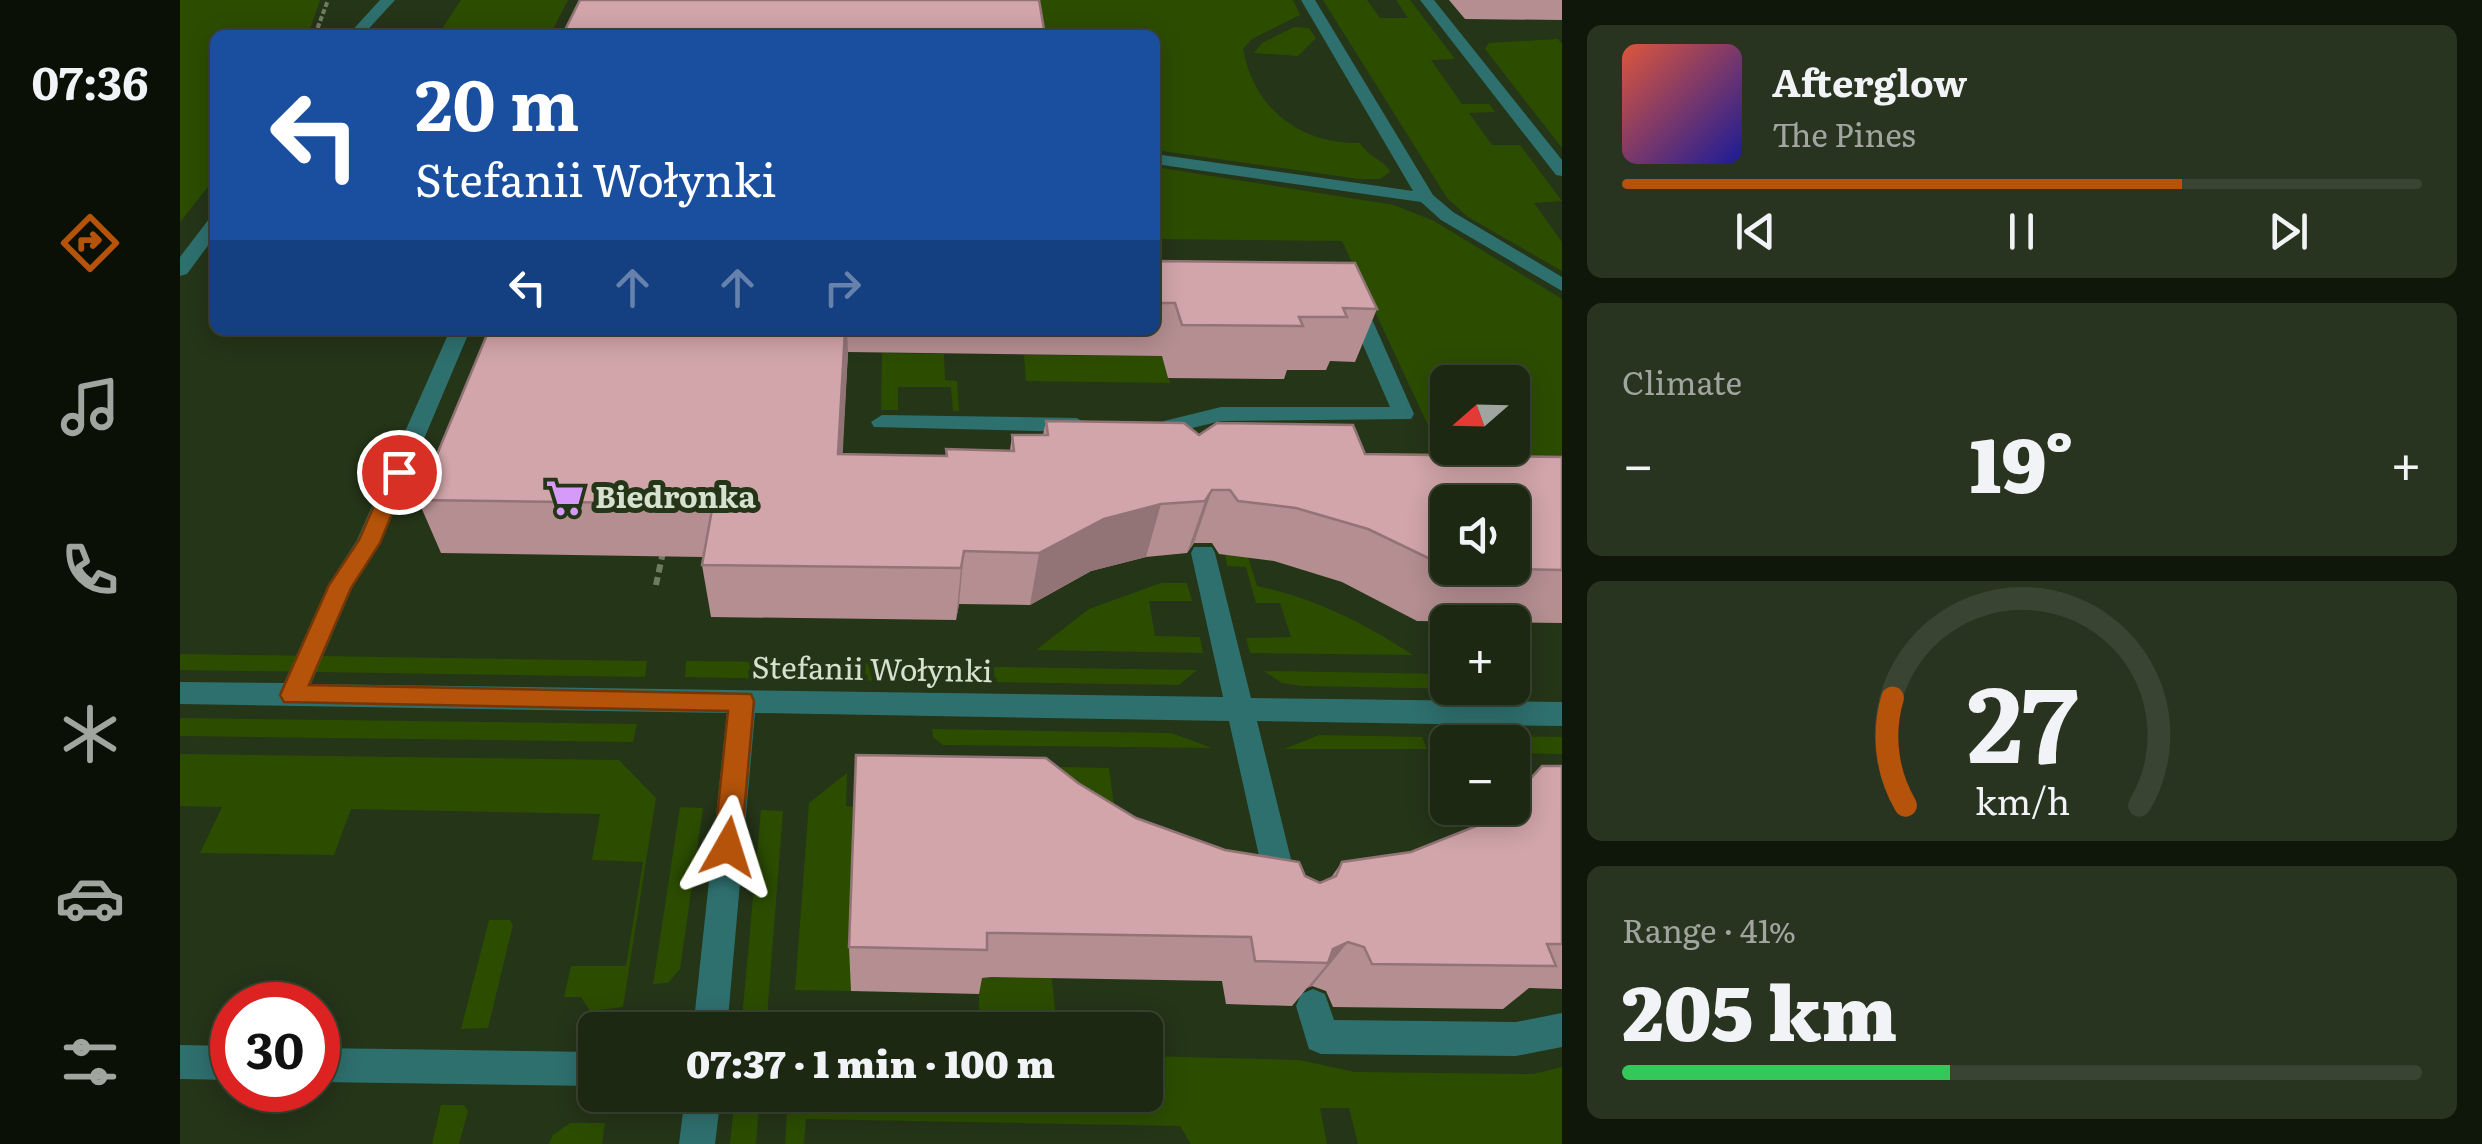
<!DOCTYPE html>
<meta charset="utf-8">
<style>
:root{--surface:#1c2812;--page:#293420;--text:#f1f3f6;--muted:#a0a69f;--line:#3a4432;--accent:#b45309}
body{margin:0;font-family:Literata,serif;background:var(--page);color:var(--text);height:100vh;display:flex;flex-direction:column;font-size:38px;white-space:nowrap}
*{box-sizing:border-box;margin:0}
p{font-size:32px;color:var(--muted)}
.icon{flex:none;width:55px;height:55px;fill:none;stroke:currentColor;stroke-width:2;stroke-linecap:round;stroke-linejoin:round}
.map{position:relative;flex:1;overflow:hidden}
.side{display:flex;flex-direction:column;gap:25px;padding:25px;background:#0f160a;width:920px}
.side>*{flex:none}
.guide{position:absolute;left:30px;top:30px;width:950px;height:305px;border-radius:15px;box-shadow:0 5px 25px #0003,0 0 0 2px var(--line);background:#1a4fa0;color:#fff;overflow:hidden}
.needle{width:65px;rotate:250deg}
.controls{position:absolute;left:1250px;top:365px;display:grid;gap:20px}
.controls a{display:grid;place-items:center;width:100px;height:100px;border-radius:15px;background:var(--surface);box-shadow:0 5px 25px #0003,0 0 0 2px var(--line);font-size:50px}
.speed{position:absolute;left:30px;top:982px;display:flex;gap:20px;font-size:50px;font-weight:700;text-align:center}
.speed>*{display:grid;place-content:center;width:130px;height:130px;border-radius:50%;background:var(--surface);box-shadow:0 5px 25px #0003,0 0 0 2px var(--line);line-height:1}
.speed .limit{border:15px solid #d22;background:#fff;color:#111}
.pin{position:absolute;display:grid;place-items:center;width:85px;height:85px;color:#fff;margin:-42px;border:5px solid #fff;border-radius:50%;box-shadow:0 2px 10px #0007}
.me{position:absolute;width:110px;margin:-55px;rotate:6deg;stroke-linejoin:round;filter:drop-shadow(0 0 8px #0008)}
.turn{display:flex;align-items:center;gap:35px;height:210px;padding:0 40px;font-size:45px}
.turn .icon{width:130px;height:130px;stroke-width:2.5}
.turn b{display:block;font-size:70px;line-height:85px}
.lanes{display:flex;align-items:center;height:95px;padding:0 40px;background:#0003;justify-content:center;gap:50px;direction:ltr}
.lanes .off{opacity:.35}
.big{font-size:75px;font-weight:800;line-height:1.1}
.side .widget{flex:1;display:flex;flex-direction:column;justify-content:center;gap:15px;min-width:0;padding:0 35px;border-radius:15px;background:var(--page)}
.side .dial{align-items:center;gap:0}
.dial svg{height:260px;overflow:visible;fill:none;stroke:var(--line);stroke-width:7;stroke-linecap:round;text-anchor:middle}
.dial text{fill:var(--text);stroke:none}
.song{display:flex;align-items:center;gap:30px}
.cover{width:120px;height:120px;border-radius:15px;background:linear-gradient(135deg,hsl(10 70% 55%),hsl(240 70% 35%))}
.played{height:10px;border-radius:5px;background:linear-gradient(90deg,var(--accent) 70%,var(--line) 70%)}
.keys{display:flex;justify-content:space-around;direction:ltr}
.heat{display:flex;justify-content:space-between;align-items:center;font-size:55px;direction:ltr}
.charge{height:15px;border-radius:8px;background:linear-gradient(90deg,#34c759 41%,var(--line) 0)}
.trip{position:absolute;left:398px;top:1012px;width:585px;height:100px;border-radius:15px;background:var(--surface);box-shadow:0 5px 25px #0003,0 0 0 2px var(--line);font-weight:800;line-height:100px;text-align:center}
main{display:flex;flex:1;min-height:0}
.dock{display:flex;flex-direction:column;width:180px;justify-content:space-around;align-items:center;background:#0b1007;color:var(--muted)}
.dock .icon{width:70px;height:70px}
.dock .on{color:var(--accent)}
.dock b{font-size:45px;color:var(--text)}
.map>svg:first-child{display:block}
.green{fill:#2c4d00;fill-rule:evenodd}
.lines{fill:none;stroke-linecap:round;stroke-linejoin:round}
.path-far1{stroke:#6f7c64;stroke-width:4;stroke-dasharray:5 2.5;stroke-linecap:butt}
.path{stroke:#6f7c64;stroke-width:6;stroke-dasharray:8 5;stroke-linecap:butt}
.minor{fill:#2e706e;fill-rule:evenodd}
.wall{fill:#b48e91}
.shaded-wall{fill:#927476}
.building{fill:#d1a5a9;stroke:#927476;stroke-width:2.5;fill-rule:evenodd}
.route{fill:#b45309;stroke:#753606;stroke-width:2.5}
.labels{text-anchor:middle;stroke-width:10;stroke-linejoin:round;paint-order:stroke}
.poi-label{font-size:30px;font-weight:bold;fill:#d7e1d0;stroke:#253518;text-anchor:start}
.street-label{font-size:30px;fill:#d7e1d0;stroke:#253518}
</style>
<main>
<nav class="dock">
<b>07:36</b>
<svg class="icon on" aria-label="directions" viewBox="0 0 24 24"><path d="M12 3l9 9-9 9-9-9zM9 14v-3h6M13 9l2 2-2 2"/></svg>
<svg class="icon" aria-label="music" viewBox="0 0 24 24"><path d="M9 18V5l10-2v13"/><circle cx="6" cy="18" r="3"/><circle cx="16" cy="16" r="3"/></svg>
<svg class="icon" aria-label="phone" viewBox="0 0 24 24"><path d="M5 4h4l2 5-3 2q2 4 5 5l2-3 5 2v4C11 20 4 13 5 4z"/></svg>
<svg class="icon" aria-label="climate" viewBox="0 0 24 24"><path d="M12 3v18M4 7l16 10M4 17L20 7"/></svg>
<svg class="icon" aria-label="car" viewBox="0 0 24 24"><path d="M5 17H2v-5l4-1 3-4h7l3 4 3 1v5h-3M9 17h6M6 11h13"/><circle cx="7" cy="17" r="2"/><circle cx="17" cy="17" r="2"/></svg>
<svg class="icon" aria-label="filters" viewBox="0 0 24 24"><path d="M4 7h16M4 17h16"/><circle cx="9" cy="7" r="2"/><circle cx="15" cy="17" r="2"/></svg>
</nav>
<div class="map">
<svg width="1382" height="1144" viewBox="0 0 1382 1144">
<rect width="100%" height="100%" fill="#253518"/>
<path class="green" d="M0 0H140L128 35H35V178L0 222Z
M281 0H388L370 35H258Z
M854 0H1113L1120 15 1072 39 1063 49C1074 109 1120 144 1180 143 1189 158 1205 160 1210 172L1200 179H1179L975 150V35H859Z
M1143 0H1187L1200 18H1228L1216 0H1230L1275 59 1251 60 1282 104H1309L1315 112 1289 113 1312 145H1340L1382 201 1354 203 1382 242V271L1288 217 1267 198Z
M1114 27 1129 28 1136 38 1118 56 1074 53 1082 43Z
M1378 39 1382 44V148L1305 49 1309 43Z
M975 167 1214 205 1254 221 1382 299V485L1190 483 1178 453H1261L1162 241 975 239ZM1268 382H1332V448H1268Z
M702 353 764 354 765 380 777 381 779 411H773L771 387H718V410H701Z
M844 355 982 356 990 383 846 381Z
M1045 554 1068 557 1077 586C1135 598 1184 623 1233 655L1070 653 1066 638 1111 637 1100 603H1076L1066 567 1047 566Z
M981 583H1007L1012 601H969L975 636 1020 637 1023 653 856 650 909 609Z
M0 654 467 661 465 677 0 670Z
M506 661 704 663 714 672 713 681 505 677Z
M762 666 1017 670 999 685 750 681V672Z
M1084 671 1267 674 1268 688 1291 689 1122 686 1102 683Z
M0 718 457 724 453 742 0 736Z
M752 729 991 733 1032 748 763 745 753 737Z
M1139 735 1242 737 1247 749H1104Z
M1282 736 1382 737V754L1333 753 1332 742H1284Z
M0 754 439 760 476 798 443 1007 410 1011 401 997H384L391 966H446L463 862 412 860 420 814 171 809 154 855 20 853 42 807 0 806Z
M880 767 929 768 941 857 927 812Z
M667 773 666 806 677 807 671 991 615 990 629 803Z
M500 807 523 808 500 969 488 983 473 984Z
M581 810 603 811 586 1030H561Z
M309 920H330L333 925 308 1028 281 1029Z
M810 969 871 970 877 1030H800L798 978H811Z
M965 1056 1119 1060 1175 1072 1353 1074 1382 1067V1144H1178L1169 1108H1140L1147 1144H1011L1000 1126 626 1119 624 1144H605L608 1095H965Z
M555 1095H580L576 1144H550Z
M261 1105H284L288 1111 279 1144H252Z
M390 1123H425L422 1144H369L373 1135Z"/>
<g class="lines">
<path class="path-far1" d="M135 35 148 0"/>
<path class="path" d="M476 585 483 552"/>
<path class="minor" d="M200 0H215L183 35H168Z
M1121 0H1135L1253 195 1273 212 1382 277V291L1261 220 1241 202 975 164V154L1233 191Z
M1240 0H1254L1382 160V176L1376 175Z
M35 218V236L7 274 0 276V257L29 219Z
M1173 293 1183 299 1234 414 1231 419 1041 421 1004 430 1008 444 1005 449H989L981 426 984 421 1041 407H1210L1163 299Z
M270 330H290L200 543 172 588 131 684 1043 697 1011 553 1014 547H1032L1035 553 1071 698 1382 702V726L1077 721 1119 892 1114 903 1103 907 1092 903 1087 892 1049 721 575 713 547 1030H513L547 713 0 704V682L104 683 148 585 177 540Z
M702 415 897 418 908 425 897 432 694 427 691 422Z
M1133 989 1145 994 1154 1020 1336 1022 1382 1013V1047L1336 1056 1141 1054 1129 1049 1116 1006 1121 994Z
M0 1045 52 1046V1080L0 1079Z
M138 1048 415 1052V1086L138 1082Z
M505 1095H541L535 1144H499Z"/>
</g>
<path class="wall" d="M400 0 865 35H385L384 32Z
M1269 0H1382V20L1285 19Z
M975 261 1197 309 1175 362 1150 361 1146 370H1107L1104 379 988 378 982 356 668 352 662 454 766 456V449L830 450 832 435H863L866 421 1019 435 1185 454 1382 457V623L1237 621 1162 582 1094 561 1039 554 1032 543H1014L1007 553 966 557 911 571 850 605 779 604 776 620 531 617 522 565 523 557 261 553 238 500 309 330H975Z
M1382 766V989L1349 988 1323 1009 1153 1007 1146 991 1132 986 1127 988 1112 1006 1046 1004 1042 981 812 977 802 978 799 994 671 991 669 947 898 783 956 818 1140 883 1150 879 1162 862 1231 852 1304 823Z"/>
<path class="shaded-wall" d="M665 330H667L668 352 660 507 658 454Z
M1032 490 1014 543 1007 553 1025 501Z
M981 504 966 557 911 571 850 605 859 553 924 519Z
M784 551 779 604 776 620 781 568Z
M1168 942 1132 986 1127 988 1148 963 1153 949Z"/>
<path class="building" d="M400 0H859L865 35H464L465 32H384Z
M975 261 1175 263 1197 309 1163 308 1167 317H1119L1123 326 1002 325 995 303H975Z
M309 330H665L658 454 767 456 766 449 834 451 832 435H868L866 421 1004 423 1019 435 1037 423 1173 425 1185 454 1382 457V570L1269 568 1188 529 1116 508 1058 501 1050 490H1032L1025 501 981 504 924 519 859 553 784 551 781 568 522 565 533 504 238 500ZM1268 502H1332V568H1268Z
M676 755 866 758 898 783 956 818 1045 850 1119 862 1125 876 1140 883 1156 876 1162 862 1231 852 1304 823 1325 808H1332V799L1362 766H1382V944H1367L1376 966 1192 964 1184 947 1168 942 1153 949 1148 963 1075 961 1071 937 821 933H807V950L669 947Z"/>
<path class="route" d="M219 465 229 472 200 543 171 588 129 685 571 694 574 701 561 847 557 856 548 860 538 856 534 847 548 711 104 702 100 695 149 585 179 540 209 472Z"/>
<defs>
<g id="supermarket-bare" transform="scale(3)"><path d="M-6-5.5h2.5l.6 2H6L4.5 2H-2.5L-4.4-4H-6ZM-1.5 3.2a1.3 1.3 0 1 0 .1 0ZM3 3.2a1.3 1.3 0 1 0 .1 0Z" fill="#d69bfa" stroke="#253518" stroke-width="2.5" paint-order="stroke"/></g>
</defs>
<g fill-rule="evenodd">
<use href="#supermarket-bare" x="385" y="498"/>
</g>
<g class="labels">
<g class="poi-label">
<text x="415" y="508">Biedronka</text>
</g>
<g class="street-label">
<text transform="translate(692 670) rotate(1)" y="10">Stefanii Wołynki</text>
</g>
</g>
</svg>
<div class="controls">
<a><svg class="needle" viewBox="-14 -14 28 28"><path d="M0-13l5 13h-10z" fill="#e53935"/><path d="M0 13l5-13h-10z" fill="#a0a69f"/></svg></a>
<a><svg class="icon" aria-label="sound" viewBox="0 0 24 24"><path d="M4 9h4l5-4v14l-5-4H4zM17 9q2 3 0 6"/></svg></a>
<a>+</a>
<a>−</a>
</div>
<div class="speed"><div class="limit">30</div></div>
<div class="pin" style="left:219px;top:472px;background:#d93025"><svg class="icon" aria-label="arrive" viewBox="0 0 24 24"><path d="M6 21V4h12l-3 4 3 4H6"/></svg></div>
<svg class="me" style="left:548px;top:847px" viewBox="-20 -20 40 40"><path d="M0-17L14 15 0 8-14 15z" fill="#b45309" stroke="#fff" stroke-width="4"/></svg>
<div class="trip">07:37 · 1 min · 100 m</div>
<div class="guide">
<div class="turn"><svg class="icon" aria-label="left" viewBox="0 0 24 24"><path d="M17 20v-9H6M10 6l-5 5 5 5"/></svg><div><b>20 m</b>Stefanii Wołynki</div></div>
<div class="lanes"><svg class="icon" aria-label="left" viewBox="0 0 24 24"><path d="M17 20v-9H6M10 6l-5 5 5 5"/></svg><svg class="icon off" aria-label="ahead" viewBox="0 0 24 24"><path d="M12 20V5M6 11l6-6 6 6"/></svg><svg class="icon off" aria-label="ahead" viewBox="0 0 24 24"><path d="M12 20V5M6 11l6-6 6 6"/></svg><svg class="icon off" aria-label="right" viewBox="0 0 24 24"><path d="M7 20v-9h11M14 6l5 5-5 5"/></svg></div>
</div>
</div>
<section class="side">
<div class="widget">
<div class="song"><i class="cover"></i><div><b>Afterglow</b><p>The Pines</p></div></div>
<div class="played"></div>
<div class="keys"><svg class="icon" aria-label="previous" viewBox="0 0 24 24"><path d="M18 5L8 12l10 7zM5 5v14"/></svg><svg class="icon" aria-label="pause" viewBox="0 0 24 24"><path d="M8 5v14M16 5v14"/></svg><svg class="icon" aria-label="next" viewBox="0 0 24 24"><path d="M6 5l10 7-10 7zM19 5v14"/></svg></div>
</div>
<div class="widget"><p>Climate</p>
<div class="heat"><a>−</a><b class="big">19°</b><a>+</a></div>
</div>
<div class="widget dial"><svg viewBox="0 0 100 80">
<path d="M14 69A42 42 0 1 1 86 69"/>
<path d="M14 69A42 42 0 0 1 10 36" stroke="#b45309"/>
<text x="50" y="56" font-size="32" font-weight="700">27</text>
<text x="50" y="72" font-size="11">km/h</text>
</svg></div>
<div class="widget"><p>Range · 41%</p><b class="big">205 km</b><div class="charge"></div></div>
</section>
</main>
